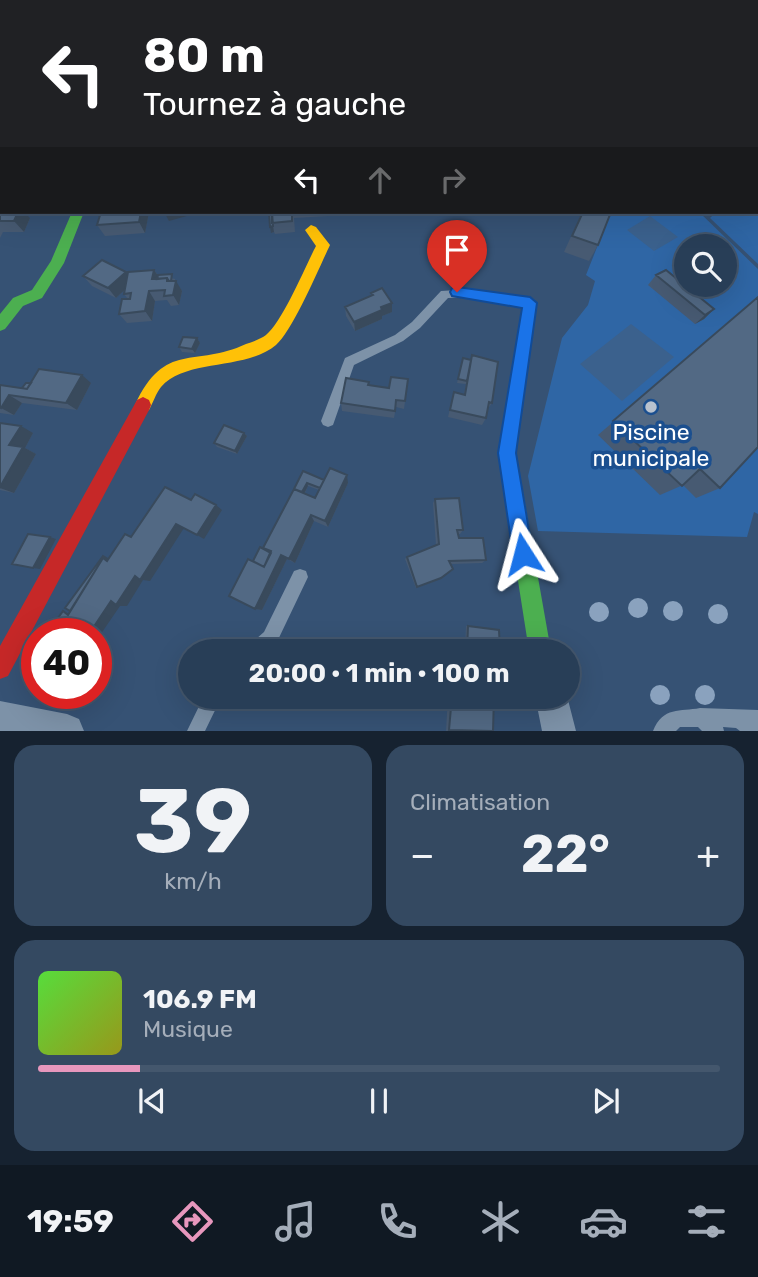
<!DOCTYPE html>
<html lang="fr">
<meta charset="utf-8">
<style>
:root{--surface:#283e57;--page:#344961;--text:#f1f3f6;--muted:#a5aeba;--line:#44576d;--accent:#e797bd}
body{margin:0;font-family:Rubik,sans-serif;background:var(--page);color:var(--text);height:100vh;display:flex;flex-direction:column;font-size:26px;white-space:nowrap}
*{box-sizing:border-box;margin:0}
p{font-size:23px;color:var(--muted)}
.icon{flex:none;width:38px;height:38px;fill:none;stroke:currentColor;stroke-width:2;stroke-linecap:round;stroke-linejoin:round}
.map{position:relative;height:731px;overflow:hidden}
.details{display:flex;flex-direction:column;gap:14px;padding:14px;background:#162230;flex:1}
.details>*{flex:none}
.top-card{position:absolute;left:0px;top:0px;width:760px;height:214px;box-shadow:0 7px 28px #0002,0 0 0 2px var(--line);background:#202124;color:#fff;overflow:hidden}
.fabs{position:absolute;left:674px;top:234px;display:grid;gap:14px}
.fabs a{display:grid;place-items:center;width:63px;height:63px;border-radius:50%;background:var(--surface);box-shadow:0 7px 28px #0002,0 0 0 2px var(--line);font-size:35px}
.speed{position:absolute;left:21px;top:618px;display:flex;gap:14px;font-size:35px;font-weight:700;text-align:center}
.speed>*{display:grid;place-content:center;width:91px;height:91px;border-radius:50%;background:var(--surface);box-shadow:0 7px 28px #0002,0 0 0 2px var(--line);line-height:1}
.speed .limit{border:10px solid #d22;background:#fff;color:#111}
.pin{position:absolute;display:grid;place-items:center;width:60px;height:60px;color:#fff;margin:-72px -30px;border-radius:50% 50% 50% 0;rotate:-45deg;box-shadow:0 0 7px #0007}
.pin .icon{rotate:45deg}
.me{position:absolute;width:77px;margin:-38px;rotate:351deg;stroke-linejoin:round;filter:drop-shadow(0 0 5px #0008)}
.turn{display:flex;align-items:center;gap:24px;height:147px;padding:0 28px;font-size:32px}
.turn .icon{width:91px;height:91px;stroke-width:2.5}
.turn b{display:block;font-size:49px;line-height:60px}
.lanes{display:flex;align-items:center;height:66px;padding:0 28px;background:#0003;justify-content:center;gap:35px;direction:ltr}
.lanes .off{opacity:.35}
.big{font-size:52px;font-weight:700;line-height:1.1}
.details .card{flex:1;display:flex;flex-direction:column;justify-content:center;gap:10px;min-width:0;padding:0 24px;border-radius:21px;background:var(--page)}
.details .dial{align-items:center;gap:0}
.dial b{font-size:91px;line-height:1}
.song{display:flex;align-items:center;gap:21px}
.cover{width:84px;height:84px;border-radius:10px;background:linear-gradient(135deg,hsl(110 70% 55%),hsl(60 70% 35%))}
.played{height:7px;border-radius:4px;background:linear-gradient(90deg,var(--accent) 15%,var(--line) 15%)}
.keys{display:flex;justify-content:space-around;direction:ltr}
.heat{display:flex;justify-content:space-between;align-items:center;font-size:38px;direction:ltr}
.details .tiles{flex:1;display:grid;gap:14px;grid-template-columns:1fr 1fr}
.card:last-child{grid-column:span 2}
.trip{position:absolute;left:178px;top:639px;width:402px;height:70px;border-radius:35px;background:var(--surface);box-shadow:0 7px 28px #0002,0 0 0 2px var(--line);font-weight:700;line-height:70px;text-align:center}
.menu{display:flex;height:112px;justify-content:space-around;align-items:center;background:#101923;color:var(--muted)}
.menu .icon{width:49px;height:49px}
.menu .selected{color:var(--accent)}
.menu b{font-size:32px;color:var(--text)}
.map>svg:first-child{display:block}
.green{fill:#2f66a5;fill-rule:evenodd}
.water{fill:#3b618d}
.lines{fill:none;stroke-linecap:round;stroke-linejoin:round}
.lane{fill:#7d92a8;fill-rule:evenodd}
.street{fill:#7d92a8;fill-rule:evenodd}
.fast{fill:#4caf50;fill-rule:evenodd}
.slow{fill:#ffc107;fill-rule:evenodd}
.jam{fill:#c62828;fill-rule:evenodd}
.tree{fill:#8aa2be}
.wall{fill:#475a72;fill-rule:evenodd}
.shaded-wall{fill:#394a5c}
.building{fill:#526984;stroke:#394a5c;stroke-width:2}
.route{fill:#1a73e8;stroke:#114b97;stroke-width:2}
.poi-dot{fill:#b9c2ce;stroke:#1b4f8f;stroke-width:2.5}
.labels{text-anchor:middle;stroke-width:7;stroke-linejoin:round;paint-order:stroke}
.poi-label{font-size:23px;fill:#fff;stroke:#1b4f8f}
</style>
<div class="map">
<svg width="758" height="731" viewBox="0 0 758 731">
<rect width="100%" height="100%" fill="#365274"/>
<path class="green" d="M758 180V264L710 218 716 212H758Z
M611 212H713L700 213 758 269V514L754 512 747 537 538 531 528 476 562 338 588 305 595 281 586 275ZM686 247H724V285H686Z"/>
<path class="water" d="M650 216 678 237 654 251 627 230Z
M631 324 674 357 622 401 580 364Z"/>
<g class="lines">
<path class="lane" d="M8 0H14V2H8Z
M134 0H140L141 2H135Z
M304 0H311L312 2H305Z
M674 0H681L672 2Z
M472 289 530 299 536 303 530 307 472 297 448 298 420 328 403 341 354 365 333 425 328 427 323 425 321 421 345 358 395 335 412 322 441 291Z
M300 569 306 571 308 577 276 644 268 651H247L249 645 264 632 294 571Z
M204 696H222L205 731H187Z
M700 708 758 710V731H740L736 728 723 727 724 731H702L698 727H680L676 731H653C663 706 680 712 700 708Z"/>
<path class="street" d="M258 0H273L257 2Z
M0 67H2L0 76Z
M535 696H567L576 731H542Z
M0 701 67 714 79 719 84 731H0Z"/>
<path class="fast" d="M72 212H84L64 263 42 298 23 306 5 329 0 331V314L13 298 32 290 51 261Z
M530 297 537 303 516 453 551 651H529L498 453 523 303Z"/>
<path class="slow" d="M311 225 316 227 330 245C319 268 293 330 276 345 245 371 187 358 161 387 156 393 153 403 149 410L143 413 137 410 135 405C165 340 195 368 246 344 252 342 261 339 266 335 283 321 305 267 316 246L305 230Z"/>
<path class="jam" d="M143 397 149 400 151 405 149 410 8 676 0 679V646L137 400Z"/>
</g>
<g class="tree">
<circle cx="638" cy="608" r="10"/>
<circle cx="673" cy="611" r="10"/>
<circle cx="599" cy="612" r="10"/>
<circle cx="718" cy="614" r="10"/>
<circle cx="660" cy="695" r="10"/>
<circle cx="705" cy="695" r="10"/>
</g>
<path class="wall" d="M364 0H373V2H364Z
M538 0H559L557 2H543L538 1Z
M700 0H741L739 2H699Z
M0 209 30 218 24 232H3L0 238Z
M149 212 145 233 105 236 97 225Z
M269 212H328V216L294 218 295 232 275 234 274 232 271 233Z
M582 212H611L598 245 589 261 564 252Z
M154 270 158 275 175 279V281L182 291 179 305 171 306 167 300 155 301 152 321 127 323 119 314 128 299 124 294 125 290 116 298 92 286 83 276 126 272 128 274Z
M656 275 714 309 704 319 695 324 648 285Z
M371 293 392 303V312L382 316V319L355 331 346 316 345 307 371 296Z
M758 297 720 488 696 498 683 485 660 495 598 435Z
M197 338 200 343 195 353 182 352 179 347Z
M472 355 492 403 487 410 486 418 482 425 448 417 454 392 464 395 466 384 457 383 463 358 471 360Z
M408 379 404 409 396 407 394 418 342 411 341 403 369 385 389 388Z
M31 383H91L77 410 22 403 14 415 0 413V385L22 388Z
M0 423 33 433 25 448 36 454 14 493 0 490Z
M244 433 247 436 237 454 217 447 214 443Z
M303 471 324 480 348 483 328 527 314 521 295 563 287 559 262 610 255 609 256 563ZM308 486 319 490 315 498 305 493Z
M435 499 463 530 460 534H458L459 538 486 560 482 563 451 564 453 569 438 580 416 588 405 559 407 557 436 545 433 503Z
M466 626 499 630 500 651H465Z
M440 638 453 641V651H439Z
M448 696H494L493 731H446Z"/>
<path class="shaded-wall" d="M15 0H36L27 2H16Z
M194 0H203V2H186Z
M18 212H24L30 218 24 232 14 221Z
M141 212H149L145 233 139 222Z
M164 212H193L194 214 169 221Z
M273 226 274 232 271 233 270 227Z
M154 270 161 280 152 279Z
M126 272 133 282 116 298 108 288Z
M176 281 182 291 179 305 173 295Z
M149 291 155 301 152 321 145 311Z
M392 303V312L382 316V319L355 331 354 322 381 307Z
M714 309 704 319 695 324 705 315Z
M197 338 200 343 195 353 192 349Z
M82 375 91 383 77 410 66 403Z
M9 395 22 403 14 415 1 408Z
M21 426 33 433 25 448 36 454 14 493 0 488 9 445Z
M244 433 247 436 237 454 235 451Z
M347 475 348 483 328 527 325 521Z
M307 483 308 486 302 498 301 495Z
M216 505 222 510 204 539 197 535Z
M311 515 314 521 295 563 289 559Z
M176 524 184 528 150 581 143 580 127 606H120L96 641V634H89L111 601 135 576Z
M50 537 56 539 40 569 33 568Z
M281 555 287 559 262 610 255 609Z"/>
<path class="building" d="M141 0H156L157 2H143Z
M175 0H194L186 2H176Z
M217 0H235L229 2H220Z
M278 0H297L300 2H275Z
M495 0H516L513 2H493Z
M707 0H722L718 2H711Z
M2 152V172H0V153Z
M0 209H2V212H18L14 221H0Z
M101 212H141L139 222 97 225Z
M269 212H272L273 226 270 227Z
M272 212H292V221L272 223Z
M583 212H611L598 245 572 236Z
M102 260 126 272 108 288 83 276Z
M154 270 152 279 167 278V281H176L173 295 164 296 165 290 149 291 145 311 119 314 122 299H130L131 293 124 294 128 272Z
M666 270 714 309 705 315 656 275Z
M172 274 171 281H169L167 278 157 279 158 275Z
M382 288 392 303 381 307 382 310 354 322 345 307 373 295 371 293Z
M758 297V447L720 488 700 469 682 486 613 421Z
M183 337 197 338 192 349 179 347Z
M472 355 498 362 492 403 489 402 486 418 450 410 454 392 465 395Z
M463 358 471 360 467 381 458 379Z
M39 369 82 375 66 403 9 395 1 408 0 407V385L27 389Z
M391 377 408 379 405 401 396 400 395 411 341 403 346 378 369 382 368 385 389 388Z
M26 383H31L27 389 22 388Z
M0 423 21 426 9 445 23 447 0 487Z
M224 425 244 433 235 451 214 443Z
M330 468 347 475 325 521 311 515 289 559 281 555 255 609 229 596 248 559 264 567 271 551 263 548 294 489 315 498Z
M303 471 324 480 320 488 307 483 302 492 294 489Z
M165 487 191 500 195 494 216 505 197 535 176 524 140 580 135 576 116 605 111 601 89 634H52L49 631 63 611 68 615 103 558 107 561 125 534 131 537Z
M459 498 463 530H457L459 538H483L486 560 449 561 453 569 441 578 417 587 407 557 439 544 435 499Z
M28 534 50 537 33 568 12 564Z
M260 547 271 553 264 567 253 561Z
M103 556 108 559 103 558 70 611 65 608Z
M468 626 499 630 500 651H467Z
M442 639 453 641V651H441Z
M452 696H494L493 731 449 730Z"/>
<path class="route" d="M457 287 530 297 537 303 516 453 533 554 530 561 523 564 516 561 513 554 498 453 522 308 452 296 450 292 452 288Z"/>
<circle class="poi-dot" cx="651" cy="407" r="7"/>
<g class="labels">
<g class="poi-label">
<text x="651" y="440">Piscine<tspan x="651" dy="26">municipale</tspan></text>
</g>
</g>
</svg>
<div class="fabs">
<a><svg class="icon" aria-label="search" viewBox="0 0 24 24"><circle cx="10" cy="10" r="6"/><path d="M15 15l6 6"/></svg></a>
</div>
<div class="speed"><div class="limit">40</div></div>
<div class="pin" style="left:457px;top:292px;background:#d93025"><svg class="icon" aria-label="arrive" viewBox="0 0 24 24"><path d="M6 21V4h12l-3 4 3 4H6"/></svg></div>
<svg class="me" style="left:523px;top:554px" viewBox="-20 -20 40 40"><path d="M0-17L14 15 0 8-14 15z" fill="#1a73e8" stroke="#fff" stroke-width="4"/></svg>
<div class="trip">20:00 · 1 min · 100 m</div>
<div class="top-card">
<div class="turn"><svg class="icon" aria-label="left" viewBox="0 0 24 24"><path d="M17 20v-9H6M10 6l-5 5 5 5"/></svg><div><b>80 m</b>Tournez à gauche</div></div>
<div class="lanes"><svg class="icon" aria-label="left" viewBox="0 0 24 24"><path d="M17 20v-9H6M10 6l-5 5 5 5"/></svg><svg class="icon off" aria-label="ahead" viewBox="0 0 24 24"><path d="M12 20V5M6 11l6-6 6 6"/></svg><svg class="icon off" aria-label="right" viewBox="0 0 24 24"><path d="M7 20v-9h11M14 6l5 5-5 5"/></svg></div>
</div>
</div>
<section class="details">
<div class="tiles">
<div class="card dial"><b>39</b><p>km/h</p></div>
<div class="card"><p>Climatisation</p>
<div class="heat"><a>−</a><b class="big">22°</b><a>+</a></div>
</div>
<div class="card">
<div class="song"><i class="cover"></i><div><b>106.9 FM</b><p>Musique</p></div></div>
<div class="played"></div>
<div class="keys"><svg class="icon" aria-label="previous" viewBox="0 0 24 24"><path d="M18 5L8 12l10 7zM5 5v14"/></svg><svg class="icon" aria-label="pause" viewBox="0 0 24 24"><path d="M8 5v14M16 5v14"/></svg><svg class="icon" aria-label="next" viewBox="0 0 24 24"><path d="M6 5l10 7-10 7zM19 5v14"/></svg></div>
</div>
</div>
</section>
<nav class="menu">
<b>19:59</b>
<svg class="icon selected" aria-label="directions" viewBox="0 0 24 24"><path d="M12 3l9 9-9 9-9-9zM9 14v-3h6M13 9l2 2-2 2"/></svg>
<svg class="icon" aria-label="music" viewBox="0 0 24 24"><path d="M9 18V5l10-2v13"/><circle cx="6" cy="18" r="3"/><circle cx="16" cy="16" r="3"/></svg>
<svg class="icon" aria-label="phone" viewBox="0 0 24 24"><path d="M5 4h4l2 5-3 2q2 4 5 5l2-3 5 2v4C11 20 4 13 5 4z"/></svg>
<svg class="icon" aria-label="climate" viewBox="0 0 24 24"><path d="M12 3v18M4 7l16 10M4 17L20 7"/></svg>
<svg class="icon" aria-label="car" viewBox="0 0 24 24"><path d="M5 17H2v-5l4-1 3-4h7l3 4 3 1v5h-3M9 17h6M6 11h13"/><circle cx="7" cy="17" r="2"/><circle cx="17" cy="17" r="2"/></svg>
<svg class="icon" aria-label="filters" viewBox="0 0 24 24"><path d="M4 7h16M4 17h16"/><circle cx="9" cy="7" r="2"/><circle cx="15" cy="17" r="2"/></svg>
</nav>
